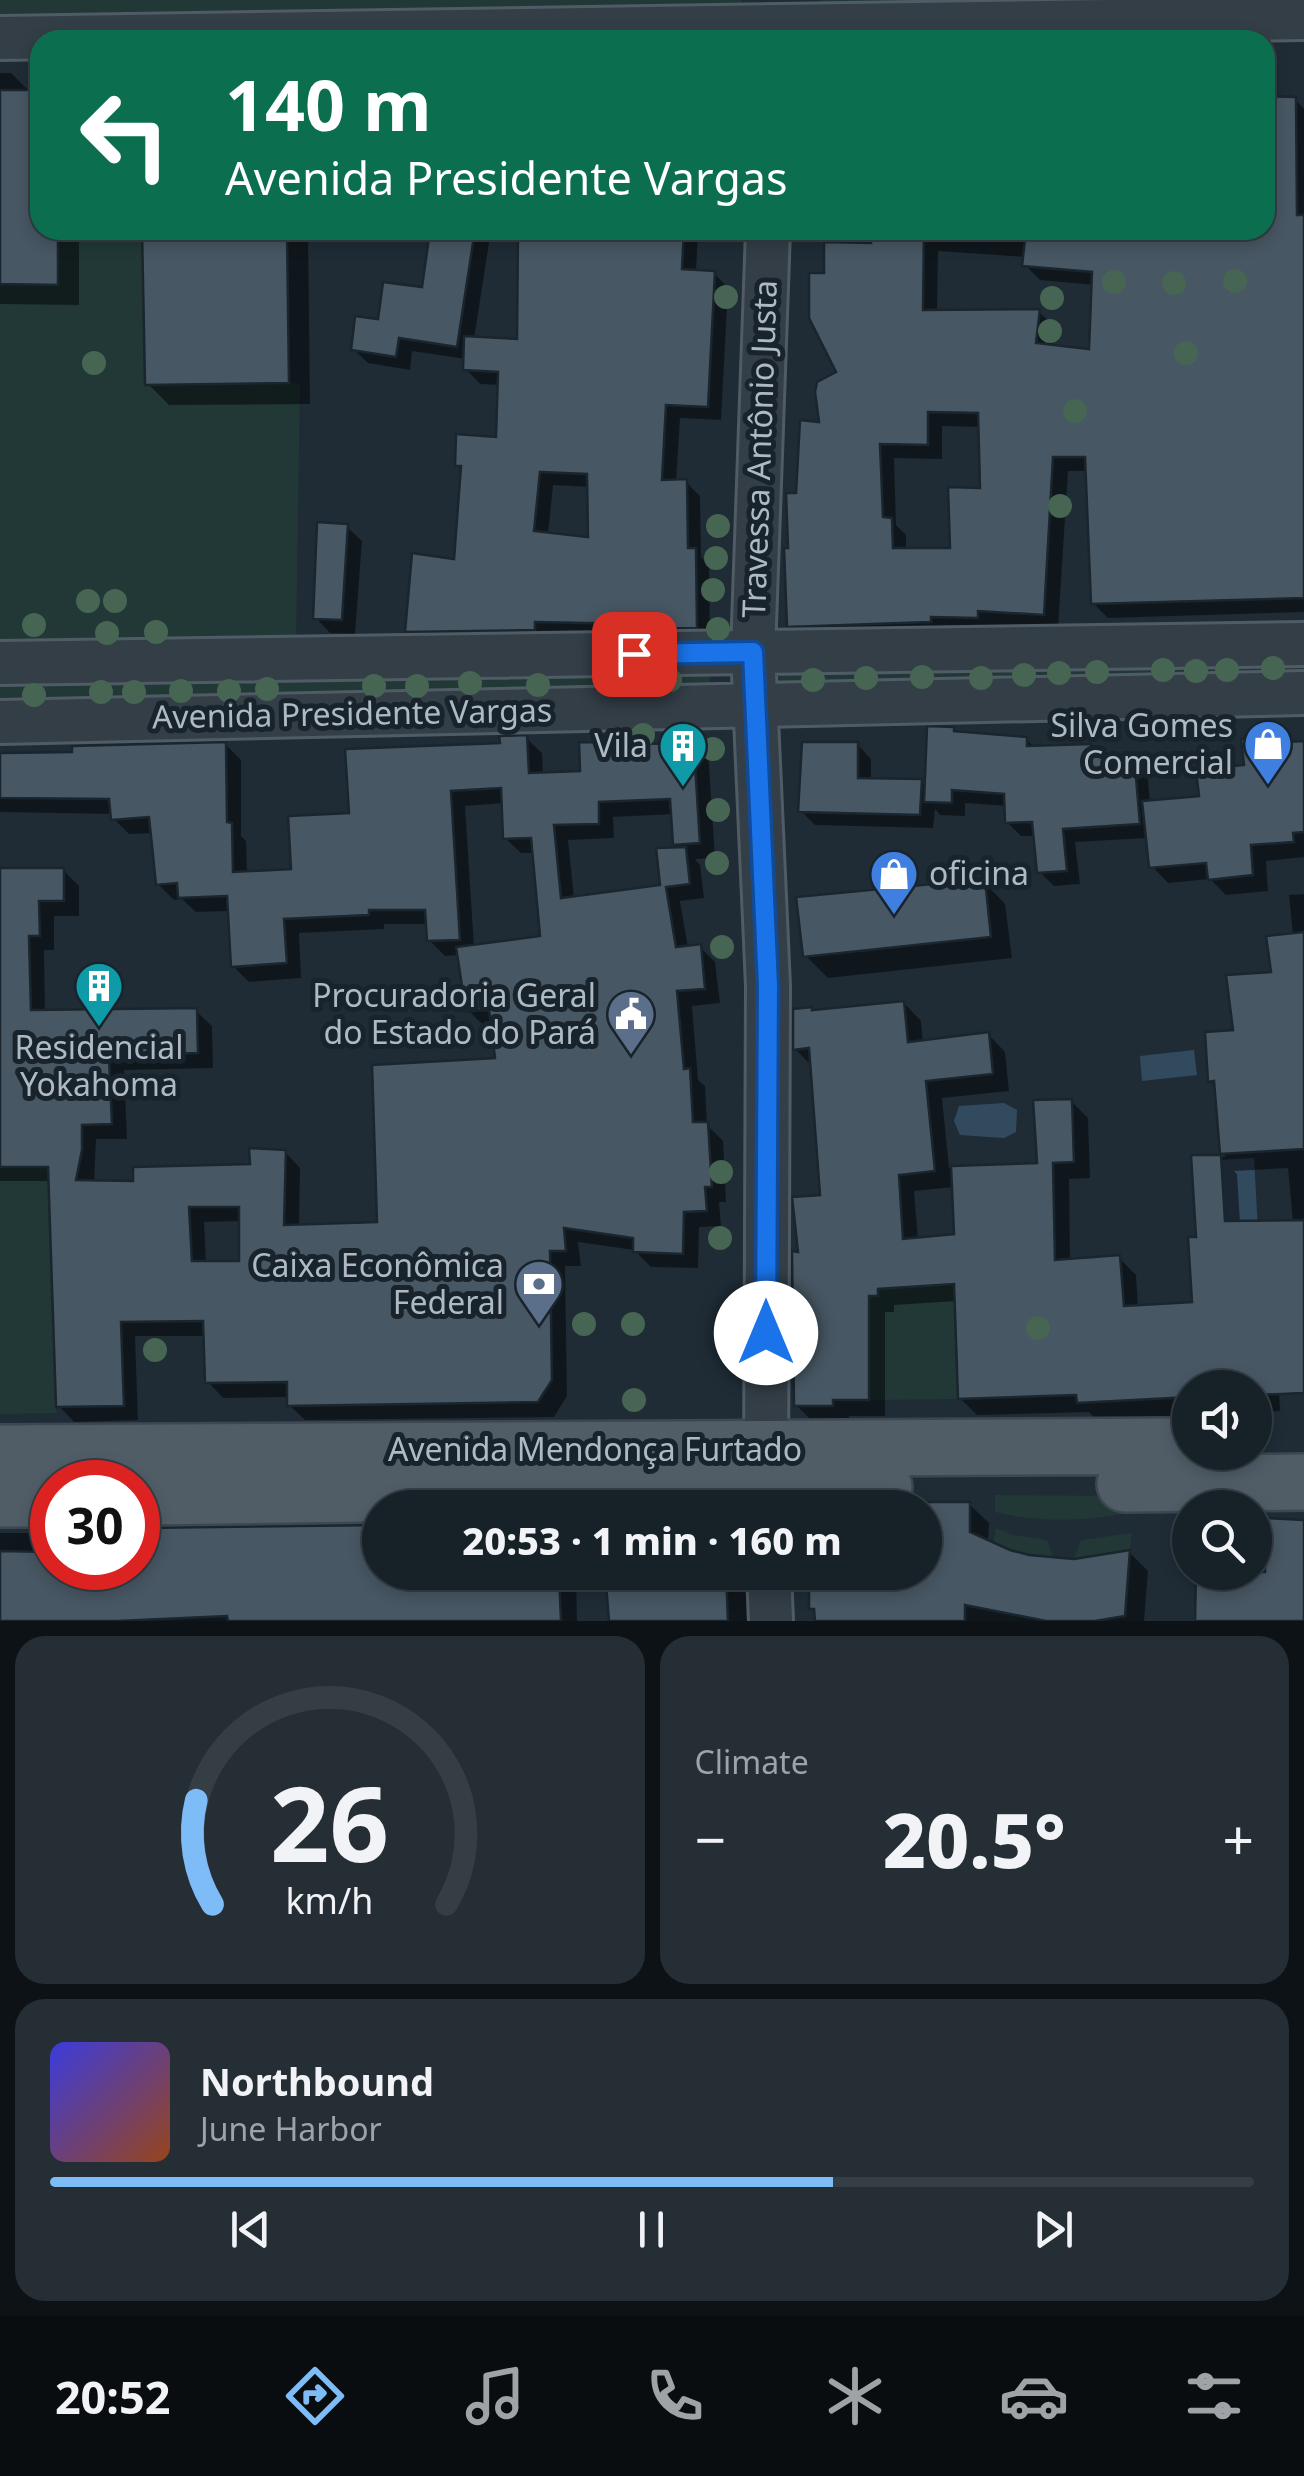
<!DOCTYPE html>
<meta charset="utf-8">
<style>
:root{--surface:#172128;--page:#242e34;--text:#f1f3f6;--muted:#9ea3a8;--line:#363e45;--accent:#7ebcf8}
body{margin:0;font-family:"Noto Sans",sans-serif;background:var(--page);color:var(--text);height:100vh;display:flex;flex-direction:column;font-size:38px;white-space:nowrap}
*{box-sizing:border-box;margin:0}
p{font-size:32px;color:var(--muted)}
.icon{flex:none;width:55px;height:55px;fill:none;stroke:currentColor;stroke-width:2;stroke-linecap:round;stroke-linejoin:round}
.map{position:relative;height:1621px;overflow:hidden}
.side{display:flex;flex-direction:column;gap:15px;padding:15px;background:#0d1216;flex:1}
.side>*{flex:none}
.hud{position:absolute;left:30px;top:30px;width:1245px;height:210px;border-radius:30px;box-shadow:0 5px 15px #0003,0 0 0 2px var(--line);background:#0b6e4f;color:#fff;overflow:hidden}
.tools{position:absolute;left:1172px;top:1370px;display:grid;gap:20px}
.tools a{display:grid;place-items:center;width:100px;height:100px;border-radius:50%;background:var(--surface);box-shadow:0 5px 15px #0003,0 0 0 2px var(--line);font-size:50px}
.speed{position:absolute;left:30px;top:1460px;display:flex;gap:20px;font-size:50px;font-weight:700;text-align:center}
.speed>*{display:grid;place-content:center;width:130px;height:130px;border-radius:50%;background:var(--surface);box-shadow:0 5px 15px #0003,0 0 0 2px var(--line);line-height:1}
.speed .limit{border:15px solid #d22;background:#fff;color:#111}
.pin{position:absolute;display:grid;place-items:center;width:85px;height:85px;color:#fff;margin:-42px;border-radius:20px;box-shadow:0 5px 15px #0006}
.me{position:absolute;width:110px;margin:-55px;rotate:0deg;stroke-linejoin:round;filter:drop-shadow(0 0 8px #0008)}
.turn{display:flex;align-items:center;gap:35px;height:210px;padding:0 30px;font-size:45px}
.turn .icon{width:130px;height:130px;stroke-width:2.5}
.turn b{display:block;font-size:70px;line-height:85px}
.big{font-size:75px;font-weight:800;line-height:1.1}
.side .tile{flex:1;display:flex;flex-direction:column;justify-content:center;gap:15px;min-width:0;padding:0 35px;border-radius:30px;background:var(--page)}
.side .dial{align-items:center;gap:0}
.dial svg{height:260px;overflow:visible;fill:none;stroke:var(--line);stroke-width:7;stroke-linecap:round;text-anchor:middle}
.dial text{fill:var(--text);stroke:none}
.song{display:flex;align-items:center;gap:30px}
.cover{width:120px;height:120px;border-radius:15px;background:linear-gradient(135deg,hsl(240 70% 55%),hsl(20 70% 35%))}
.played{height:10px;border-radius:5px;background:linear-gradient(90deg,var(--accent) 65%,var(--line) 65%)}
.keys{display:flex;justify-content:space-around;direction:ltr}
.heat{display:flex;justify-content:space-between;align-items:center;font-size:55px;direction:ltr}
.side .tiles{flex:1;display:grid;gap:15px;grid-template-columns:1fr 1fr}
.tile:last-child{grid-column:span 2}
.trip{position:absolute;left:362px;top:1490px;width:580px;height:100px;border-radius:50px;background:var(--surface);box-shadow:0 5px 15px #0003,0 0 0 2px var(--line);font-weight:800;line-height:100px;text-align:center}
.tabs{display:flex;height:160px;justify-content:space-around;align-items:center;background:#090d10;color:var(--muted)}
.tabs .icon{width:70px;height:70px}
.tabs .on{color:var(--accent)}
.tabs b{font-size:45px;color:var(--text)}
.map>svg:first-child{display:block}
.green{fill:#213837}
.water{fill:#324a5e}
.shadow{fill:#0007;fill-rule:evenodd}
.building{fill:#475763;stroke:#1a252d;stroke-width:2.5;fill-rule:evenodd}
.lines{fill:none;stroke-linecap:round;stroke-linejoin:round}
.minor-casing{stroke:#505c65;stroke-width:48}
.major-casing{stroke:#3c4751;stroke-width:60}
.minor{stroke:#333e47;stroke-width:42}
.major{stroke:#505d67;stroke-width:55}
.tree{fill:#466553}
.route-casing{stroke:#114b97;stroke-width:25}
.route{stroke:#1a73e8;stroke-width:18}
.labels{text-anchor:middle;stroke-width:10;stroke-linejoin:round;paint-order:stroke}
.street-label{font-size:32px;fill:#adb9c4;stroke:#18232b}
.poi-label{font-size:32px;fill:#adb9c4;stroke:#18232b;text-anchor:end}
</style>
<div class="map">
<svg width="1304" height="1621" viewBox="0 0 1304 1621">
<rect width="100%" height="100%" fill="#1f2c36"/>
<path class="green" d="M0 0H741V6L0 22Z
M822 0H1176L823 9Z
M58 230H142L146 385 300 383 296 642 0 645V284L58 285Z
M1304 660V681L780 691 779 675 792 669Z
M709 670 711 686 0 705V682Z
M48 1165 56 1413 0 1414V1167Z
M954 1284 958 1399 869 1400 868 1296 878 1289Z
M995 1495 1135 1496 1134 1512C1088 1521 1041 1523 995 1512Z
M996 1528 1013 1535 1047 1540 1053 1558 1010 1550 993 1542Z
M1132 1533 1130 1550 1074 1559 1081 1540Z"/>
<path class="water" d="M1194 1050 1197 1075 1142 1081 1140 1056Z
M1004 1103 1017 1110 1016 1132 1004 1138 960 1135 954 1121 959 1106Z
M1254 1158 1258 1230H1225L1221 1160Z"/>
<path class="shadow" d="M0 73H11L30 92H40V230H79V305L0 304Z
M1265 99H1295L1304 109V612L1108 618 1093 603 1088 471H1068L1058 629 992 625V632L805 640 790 625 791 550 798 496 839 373 827 276 873 245V230H1039L1038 234 1091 241V230H1265ZM938 251 1026 257 1025 265 1040 280 1094 285 1092 351 1052 347 1054 326 1039 312H937ZM942 426 981 427 982 490 953 551 906 550V535L896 525 894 458 942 459Z
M145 230H308L310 404 169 405 148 384Z
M432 230H491L474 339 520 341 521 230H714V233L698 232 696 272 714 273 728 288 721 420 680 418 676 482H686L700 496 701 557 709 565 710 641 422 645 408 631 456 562 463 471 457 465 499 439 501 385 480 384 466 369V359L412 351 410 370 368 363 353 349 380 322 424 290ZM553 485 590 487 591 539 548 535Z
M347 527 362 541 355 634 330 633 316 618Z
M953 729 958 734 1026 739 1035 748 1090 747 1102 759 1133 756 1147 770 1150 803 1201 798 1286 740 1291 744H1304V857L1266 861 1268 891 1226 895 1210 879 1168 883 1152 866 1148 838 1075 842 1080 884 1054 886 1040 872 1036 836H1021L1007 822V806L965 803V816L940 815 935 809 933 828 815 825 801 811 857 744 871 759V780L921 781 927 787Z
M692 734 708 750 715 858 695 859 700 865 704 898 680 901 688 948 700 947 715 962 720 1003 692 1006 698 1080 705 1086 707 1125 723 1141 726 1202H719L721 1226 699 1227 698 1268 651 1267 634 1250 578 1242 581 1266H565L567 1396 554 1417 305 1420 289 1405V1397L223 1398 208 1382 206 1336H135L138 1420 74 1422 59 1406 51 1181H0V870H63L79 886V916H54V950H44L45 1013 196 1011 212 1026 213 1068 124 1070 127 1139H96L94 1183H136L253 1166 285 1152 300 1168 299 1227 380 1225 497 1061 493 1025 484 1026 468 1010 460 955 445 956 429 940V924H384V929L299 933 301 978 249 982 233 966 230 911 196 912 182 899 174 900 158 884 153 833 129 834 113 818V814L0 812V755L40 756 225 744 241 760V836L246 841 247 874 293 871 351 816 502 746 526 738 542 753 543 775 583 774 669 747ZM504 803 505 838 521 853H535L542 938 474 947 465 806ZM674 814 676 844 681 849 662 887 574 898 568 840 614 838 613 817ZM242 1221V1263H206L204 1222Z
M984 882 1005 904 1012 958 828 978 806 956Z
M1304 894V1387L1279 1388 1280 1411 1255 1412V1388H1190V1415L1096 1419 1089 1412 977 1415 960 1398 957 1301 894 1305V1312H885V1416H849V1422H813L796 1405 800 1254 822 1198 812 1066 795 1049 814 1012 904 1003 921 1021 923 1043 988 1034 1005 1052 1009 1091 942 1098 949 1168 1039 1166 1071 1101 1088 1118 1090 1178 1069 1179 1070 1261 1119 1258 1136 1275 1138 1308 1195 1304 1198 1239 1194 1158 1226 1157 1222 1153 1216 1087 1210 1081 1293 935 1289 895ZM1288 1168 1293 1222 1240 1223 1237 1174 1234 1171ZM954 1187 956 1237 918 1240 914 1191Z
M915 1504H969L989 1523 988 1543 1009 1553 1064 1562 1129 1552 1148 1571 1144 1621H817V1614L811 1608 925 1572V1508H915Z
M1304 1522V1621H1197L1255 1572V1531L1268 1532Z
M380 1528V1572H576L577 1621H0V1533H52V1568H138V1531Z
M607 1572H745L747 1621H610Z"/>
<path class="building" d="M0 90H40V230H58V285L0 284Z
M1265 96 1296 97 1297 215H1304V598L1091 604 1085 457H1053L1044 615 978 611V618L931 617V622L787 627 784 548H788L786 493H796L800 420 819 422 815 392 817 382 836 372 809 318V273H824V242L871 243V230H924L923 310 1040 309 1036 343 1089 349 1092 272 1022 266 1026 230 1089 238V230H1265ZM928 412 978 413 980 488 948 487 950 548H893L892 518 883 517 880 444 928 445Z
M142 230H287L289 383 145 385Z
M430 230H475L457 347 399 338 396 357 351 350 355 316 378 319 383 282 422 287Z
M518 230H684L682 269 715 271 708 407 666 405 662 480 687 479 688 548H696L697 628 636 629V624L535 622V630L405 632 412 553 454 559 461 466H455L456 434 496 437 498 372 463 370 464 336 517 339ZM540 472 587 474 588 537 534 531Z
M317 522 348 524 342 620 313 619Z
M927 726 954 727V731L1027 737V746L1091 744 1092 757 1134 754 1140 824 1063 829 1067 871 1037 873 1032 822 1005 823 1004 794 952 790V803L924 802Z
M693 732 700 843 673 845 670 799 599 802V824L554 825 561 898 660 885 656 848 686 847 690 884 666 887 676 947 701 944 705 989 677 991 684 1069 690 1068 693 1122H708L712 1187H705L707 1211 684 1212 683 1254 633 1252V1238L564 1228 566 1251H550L552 1380 538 1402 287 1406V1382L205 1383 203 1321 121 1322 124 1406 56 1407 48 1167H0V868H64V901H39L40 936H29L31 1010 197 1008 198 1053 109 1056 112 1124 82 1125V1150L76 1180 133 1181V1167L250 1164 249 1148 286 1150 284 1225 377 1222 372 1065 495 1058 489 1009 466 1012 456 947 540 936 531 838 503 839 501 788 451 791 460 940 427 941 425 910H369V915L284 919 287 963 231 967 227 896 178 898 177 883 156 885 149 817 111 820 109 799 0 798V753L72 752V746L226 742 227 822 232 823 233 872 291 869 288 816 349 813 345 749 500 743 499 736 527 735 529 773 580 771 579 742 667 744 666 734ZM189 1207H239V1261H192Z
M1287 737 1288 742 1304 741V832L1293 833 1294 842 1251 845 1253 875 1208 880 1206 863 1149 868 1142 801 1199 796 1196 770 1244 765 1241 739Z
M802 742H858V778L922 779 920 815 798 812Z
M985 879 991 937 803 957 796 897Z
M1304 932V1149L1220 1154 1214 1081 1208 1082 1205 1032 1233 1030 1226 975 1271 972 1266 936Z
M904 1001 908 1042 989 1032 993 1074 926 1081 935 1171 899 1175 903 1239 954 1234 951 1166 1037 1163 1033 1100 1072 1099 1074 1162 1053 1163 1055 1260 1120 1255 1124 1306 1192 1302 1188 1237H1196L1191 1155H1221L1225 1221 1304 1220V1393L1255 1395V1388H1190V1397L1077 1403 1076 1395 958 1399 954 1284 878 1289V1296H869V1400H833V1406H794L792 1251 798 1252 792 1197 820 1195 809 1048 793 1050V1009L812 1007V1010Z
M925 1502H970V1532L1010 1550 1029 1555 1074 1559 1130 1550 1125 1616 1095 1621H1046L965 1605V1621H815L814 1609H809V1572H925Z
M1266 1518 1304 1520V1621H1195L1196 1572H1265Z
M380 1525V1572H559L561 1621H228L227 1616 118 1621H0V1551L52 1552V1568H138V1528Z
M605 1572H726L728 1621H609Z"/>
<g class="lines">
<g class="minor-casing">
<path id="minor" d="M0 38 1304 18
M0 663 1304 644
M0 722 1304 693
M766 1477 768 986 753 652 768 230
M769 1572 771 1621"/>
</g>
<g class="major-casing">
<path id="major" d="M0 1453 1190 1446
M1125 1484 1304 1482
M138 1497 884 1487
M0 1499H52"/>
</g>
<use href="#minor" class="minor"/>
<use href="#major" class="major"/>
</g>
<g class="tree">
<circle cx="1235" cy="281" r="12"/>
<circle cx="1114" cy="282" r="12"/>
<circle cx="1174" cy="283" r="12"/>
<circle cx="726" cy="297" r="12"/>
<circle cx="1052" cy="298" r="12"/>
<circle cx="1050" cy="331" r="12"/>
<circle cx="1186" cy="353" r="12"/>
<circle cx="94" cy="363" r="12"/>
<circle cx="1075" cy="411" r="12"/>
<circle cx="1060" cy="506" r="12"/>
<circle cx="718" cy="526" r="12"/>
<circle cx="716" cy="558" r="12"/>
<circle cx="713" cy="590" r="12"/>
<circle cx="88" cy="601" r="12"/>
<circle cx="115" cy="601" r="12"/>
<circle cx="34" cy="625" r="12"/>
<circle cx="718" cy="629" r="12"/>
<circle cx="156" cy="632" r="12"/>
<circle cx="107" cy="633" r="12"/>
<circle cx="1273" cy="668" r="12"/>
<circle cx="1163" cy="670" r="12"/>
<circle cx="1227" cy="670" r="12"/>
<circle cx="1196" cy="671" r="12"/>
<circle cx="1097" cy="672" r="12"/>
<circle cx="1059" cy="673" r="12"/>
<circle cx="1024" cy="675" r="12"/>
<circle cx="922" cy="677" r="12"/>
<circle cx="866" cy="678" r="12"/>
<circle cx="981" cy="678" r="12"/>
<circle cx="670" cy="680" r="12"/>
<circle cx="813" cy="680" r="12"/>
<circle cx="470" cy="683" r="12"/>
<circle cx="618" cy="683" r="12"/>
<circle cx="538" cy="685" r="12"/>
<circle cx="374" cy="686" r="12"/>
<circle cx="417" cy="686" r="12"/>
<circle cx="267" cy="689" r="12"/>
<circle cx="181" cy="691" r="12"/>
<circle cx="229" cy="691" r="12"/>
<circle cx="101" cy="692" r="12"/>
<circle cx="134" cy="692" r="12"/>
<circle cx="34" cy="695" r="12"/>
<circle cx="643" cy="735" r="12"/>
<circle cx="713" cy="749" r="12"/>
<circle cx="718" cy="810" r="12"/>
<circle cx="717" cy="863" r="12"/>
<circle cx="722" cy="947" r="12"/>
<circle cx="721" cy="1172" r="12"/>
<circle cx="720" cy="1238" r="12"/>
<circle cx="584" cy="1324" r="12"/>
<circle cx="633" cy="1324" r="12"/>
<circle cx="1038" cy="1328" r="12"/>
<circle cx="155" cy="1350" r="12"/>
<circle cx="634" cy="1400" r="12"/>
</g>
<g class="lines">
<g class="route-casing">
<path id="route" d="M634 654 753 652 768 986 766 1333"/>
</g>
<use href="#route" class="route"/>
</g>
<defs>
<g id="shop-pin" transform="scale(2.5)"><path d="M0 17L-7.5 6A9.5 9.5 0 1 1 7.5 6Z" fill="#3f7fe0" stroke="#18232b"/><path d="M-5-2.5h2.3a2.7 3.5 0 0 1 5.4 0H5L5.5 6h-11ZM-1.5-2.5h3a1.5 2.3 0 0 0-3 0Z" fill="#fff"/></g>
<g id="building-pin" transform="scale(2.5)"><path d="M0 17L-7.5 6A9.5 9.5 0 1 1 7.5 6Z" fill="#0f9aa8" stroke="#18232b"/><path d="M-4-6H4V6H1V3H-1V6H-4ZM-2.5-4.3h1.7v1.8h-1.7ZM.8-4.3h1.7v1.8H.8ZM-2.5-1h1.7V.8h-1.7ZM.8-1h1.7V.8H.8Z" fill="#fff"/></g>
<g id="civic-pin" transform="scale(2.5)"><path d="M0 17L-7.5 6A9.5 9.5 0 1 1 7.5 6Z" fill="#5c6f8a" stroke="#18232b"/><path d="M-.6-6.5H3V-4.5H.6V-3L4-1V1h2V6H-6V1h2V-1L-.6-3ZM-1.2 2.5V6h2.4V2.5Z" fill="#fff"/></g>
<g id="bank-pin" transform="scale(2.5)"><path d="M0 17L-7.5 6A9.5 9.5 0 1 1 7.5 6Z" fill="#5c6f8a" stroke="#18232b"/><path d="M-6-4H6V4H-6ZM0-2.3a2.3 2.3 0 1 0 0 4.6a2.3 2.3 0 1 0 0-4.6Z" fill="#fff"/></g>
</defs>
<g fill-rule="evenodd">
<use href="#shop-pin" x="1268" y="744"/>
<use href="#building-pin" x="683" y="746"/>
<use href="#shop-pin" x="894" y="874"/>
<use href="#building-pin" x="99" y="986"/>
<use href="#civic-pin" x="631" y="1014"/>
<use href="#bank-pin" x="539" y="1284"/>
</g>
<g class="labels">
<g class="street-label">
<text transform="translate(760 449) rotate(-88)" y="11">Travessa Antônio Justa</text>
<text transform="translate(352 714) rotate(-1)" y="11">Avenida Presidente Vargas</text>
<text x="595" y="1461">Avenida Mendonça Furtado</text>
</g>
<g class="poi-label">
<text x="1233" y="737">Silva Gomes<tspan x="1233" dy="37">Comercial</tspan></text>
<text x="648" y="757">Vila</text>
<text x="929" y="885" text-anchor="start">oficina</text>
<text x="596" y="1007">Procuradoria Geral<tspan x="596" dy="37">do Estado do Pará</tspan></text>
<text x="99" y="1059" text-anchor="middle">Residencial<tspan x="99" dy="37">Yokahoma</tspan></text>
<text x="504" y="1277">Caixa Econômica<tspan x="504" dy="37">Federal</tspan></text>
</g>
</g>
</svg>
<div class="tools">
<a><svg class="icon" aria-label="sound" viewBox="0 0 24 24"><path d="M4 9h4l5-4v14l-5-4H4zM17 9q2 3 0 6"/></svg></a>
<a><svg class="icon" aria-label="search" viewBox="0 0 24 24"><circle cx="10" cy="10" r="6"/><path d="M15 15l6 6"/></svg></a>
</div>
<div class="speed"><div class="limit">30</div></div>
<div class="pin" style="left:634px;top:654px;background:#d93025"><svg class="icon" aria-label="arrive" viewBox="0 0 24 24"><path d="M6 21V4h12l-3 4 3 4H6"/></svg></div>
<svg class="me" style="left:766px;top:1333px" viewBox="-20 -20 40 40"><circle r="19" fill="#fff"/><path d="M0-13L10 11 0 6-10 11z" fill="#1a73e8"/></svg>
<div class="trip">20:53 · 1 min · 160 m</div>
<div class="hud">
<div class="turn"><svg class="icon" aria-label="left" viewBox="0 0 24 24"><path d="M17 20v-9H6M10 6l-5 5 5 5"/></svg><div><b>140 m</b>Avenida Presidente Vargas</div></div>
</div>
</div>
<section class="side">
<div class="tiles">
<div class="tile dial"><svg viewBox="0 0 100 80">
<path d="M14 69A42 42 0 1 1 86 69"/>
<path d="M14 69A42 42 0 0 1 9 37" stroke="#7ebcf8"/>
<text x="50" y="56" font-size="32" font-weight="700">26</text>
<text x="50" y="72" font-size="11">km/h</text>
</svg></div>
<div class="tile"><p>Climate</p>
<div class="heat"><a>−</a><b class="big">20.5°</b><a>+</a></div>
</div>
<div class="tile">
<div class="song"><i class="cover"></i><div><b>Northbound</b><p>June Harbor</p></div></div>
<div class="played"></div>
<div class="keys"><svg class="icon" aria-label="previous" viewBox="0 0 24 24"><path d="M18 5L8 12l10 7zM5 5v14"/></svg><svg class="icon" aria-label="pause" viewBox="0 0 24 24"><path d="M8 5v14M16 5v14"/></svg><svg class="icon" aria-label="next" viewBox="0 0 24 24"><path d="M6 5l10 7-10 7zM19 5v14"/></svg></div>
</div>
</div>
</section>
<nav class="tabs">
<b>20:52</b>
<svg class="icon on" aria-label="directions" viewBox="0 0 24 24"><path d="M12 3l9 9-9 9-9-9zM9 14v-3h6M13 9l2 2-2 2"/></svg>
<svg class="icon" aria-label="music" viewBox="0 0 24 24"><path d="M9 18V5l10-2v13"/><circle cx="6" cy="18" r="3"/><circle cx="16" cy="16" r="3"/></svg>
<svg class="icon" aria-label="phone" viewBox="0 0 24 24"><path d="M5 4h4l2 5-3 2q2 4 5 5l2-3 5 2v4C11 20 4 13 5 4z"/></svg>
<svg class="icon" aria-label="climate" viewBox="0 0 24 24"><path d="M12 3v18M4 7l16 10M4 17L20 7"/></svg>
<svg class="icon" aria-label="car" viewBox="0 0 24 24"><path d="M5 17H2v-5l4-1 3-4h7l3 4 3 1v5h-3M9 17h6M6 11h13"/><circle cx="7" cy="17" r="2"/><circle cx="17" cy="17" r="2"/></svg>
<svg class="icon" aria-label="filters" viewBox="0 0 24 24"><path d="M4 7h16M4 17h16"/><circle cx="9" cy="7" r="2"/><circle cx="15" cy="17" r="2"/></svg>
</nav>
